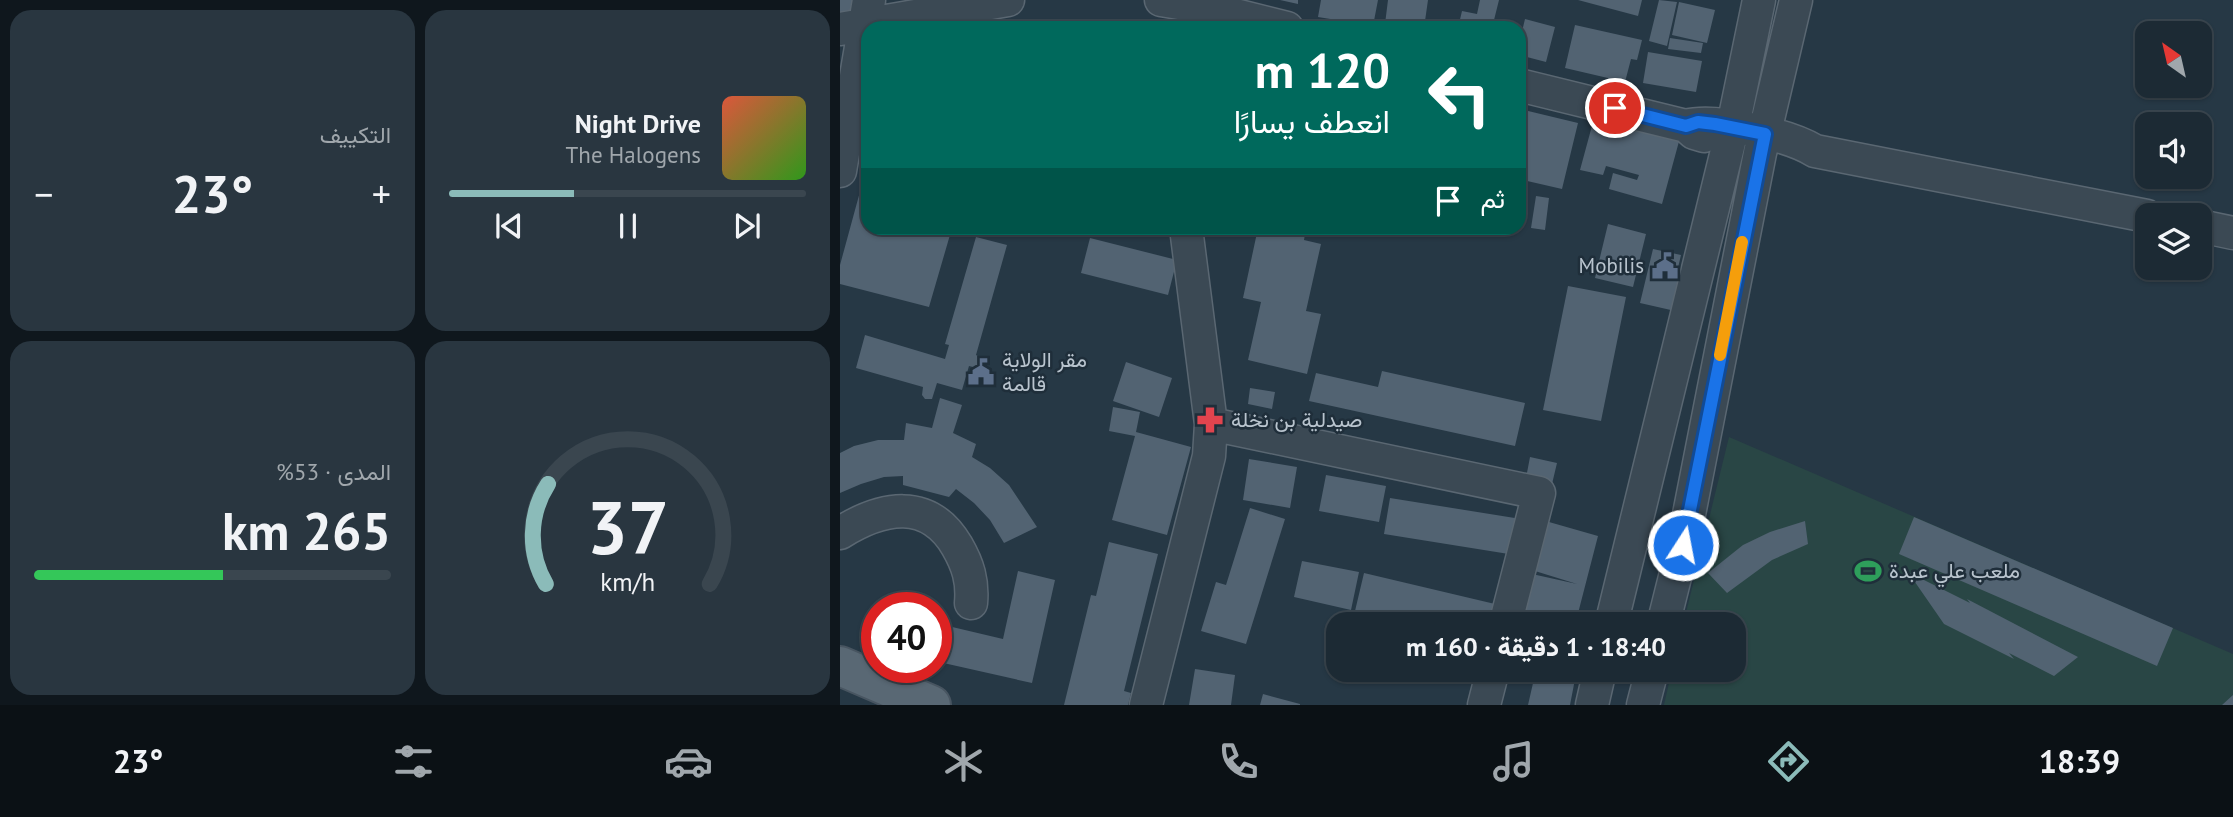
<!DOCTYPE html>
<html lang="ar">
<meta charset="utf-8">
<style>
:root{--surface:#1c2a34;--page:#293640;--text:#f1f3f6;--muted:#a0a7ac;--line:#3a464f;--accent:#8bbbb9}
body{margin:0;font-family:"PT Sans",Vazirmatn,sans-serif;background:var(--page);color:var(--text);direction:rtl;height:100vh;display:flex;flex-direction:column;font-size:26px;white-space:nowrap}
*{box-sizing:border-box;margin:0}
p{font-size:23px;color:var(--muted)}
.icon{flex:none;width:38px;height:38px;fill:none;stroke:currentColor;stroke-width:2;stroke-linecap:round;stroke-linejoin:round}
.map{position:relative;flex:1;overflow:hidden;direction:ltr}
.details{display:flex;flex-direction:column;gap:10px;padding:10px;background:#0f171d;width:840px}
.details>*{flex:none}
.top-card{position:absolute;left:21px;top:21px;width:665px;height:214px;border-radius:21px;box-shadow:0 2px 5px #0004,0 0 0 2px var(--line);direction:rtl;background:#00695c;color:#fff;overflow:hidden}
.needle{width:46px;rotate:326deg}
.controls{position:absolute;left:1295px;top:21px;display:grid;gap:14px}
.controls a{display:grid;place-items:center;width:77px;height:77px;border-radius:14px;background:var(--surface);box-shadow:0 2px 5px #0004,0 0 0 2px var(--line);font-size:35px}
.speed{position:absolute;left:21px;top:592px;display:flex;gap:14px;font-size:35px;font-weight:700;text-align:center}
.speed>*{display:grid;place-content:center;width:91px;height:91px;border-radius:50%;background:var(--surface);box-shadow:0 2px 5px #0004,0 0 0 2px var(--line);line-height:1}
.speed .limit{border:10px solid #d22;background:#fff;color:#111}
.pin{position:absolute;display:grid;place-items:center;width:60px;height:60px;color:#fff;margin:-30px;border:4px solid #fff;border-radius:50%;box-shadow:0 2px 7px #0007}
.me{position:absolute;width:77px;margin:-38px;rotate:11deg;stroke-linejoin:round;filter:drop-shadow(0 0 5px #0008)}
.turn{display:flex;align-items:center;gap:24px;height:147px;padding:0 21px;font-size:32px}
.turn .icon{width:91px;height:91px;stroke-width:2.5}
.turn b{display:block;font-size:49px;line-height:60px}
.then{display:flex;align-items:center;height:66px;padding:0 21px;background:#0003;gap:14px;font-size:26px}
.big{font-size:52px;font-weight:800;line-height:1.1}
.details .card{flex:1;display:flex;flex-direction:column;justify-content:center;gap:10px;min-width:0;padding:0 24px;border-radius:21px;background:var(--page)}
.details .dial{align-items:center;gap:0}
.dial svg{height:182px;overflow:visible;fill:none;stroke:var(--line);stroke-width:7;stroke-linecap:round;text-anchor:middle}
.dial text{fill:var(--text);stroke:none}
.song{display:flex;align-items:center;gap:21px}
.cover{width:84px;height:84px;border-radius:10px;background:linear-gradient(135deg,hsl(10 70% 55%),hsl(110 70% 35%))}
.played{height:7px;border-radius:4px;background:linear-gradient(90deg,var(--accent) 35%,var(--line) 35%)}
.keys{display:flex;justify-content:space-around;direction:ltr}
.heat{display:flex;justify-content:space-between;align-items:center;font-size:38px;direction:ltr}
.charge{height:10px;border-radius:5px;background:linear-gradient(90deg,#34c759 53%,var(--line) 0)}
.details .tiles{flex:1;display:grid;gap:10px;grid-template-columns:repeat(2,1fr)}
.trip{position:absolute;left:486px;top:612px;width:420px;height:70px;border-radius:21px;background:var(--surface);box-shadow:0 2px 5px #0004,0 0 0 2px var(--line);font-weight:800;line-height:70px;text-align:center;direction:rtl}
.tabs{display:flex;height:112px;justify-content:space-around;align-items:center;background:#0b1115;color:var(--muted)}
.tabs .icon{width:49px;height:49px}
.tabs .selected{color:var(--accent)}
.tabs b{font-size:32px;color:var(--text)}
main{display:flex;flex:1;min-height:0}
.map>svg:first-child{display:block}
.green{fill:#294645}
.building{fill:#526372}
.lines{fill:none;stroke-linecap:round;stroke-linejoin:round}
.minor-casing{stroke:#5a6772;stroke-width:35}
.major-casing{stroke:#485561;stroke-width:42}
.minor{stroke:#3b4954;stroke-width:32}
.major{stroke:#596874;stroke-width:38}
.route-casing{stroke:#114b97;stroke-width:18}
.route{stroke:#1a73e8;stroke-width:12}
.slow{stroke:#f59e0b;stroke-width:12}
.labels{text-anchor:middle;stroke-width:5;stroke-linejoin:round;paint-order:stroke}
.poi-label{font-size:21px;fill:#b9c4ce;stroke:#1f2e3a;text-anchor:start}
</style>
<main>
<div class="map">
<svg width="1393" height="705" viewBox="0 0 1393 705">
<rect width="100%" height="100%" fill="#263845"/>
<path class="green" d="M889 437 1393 654V705H824L832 670H894V625H843Z"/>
<path class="building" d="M0 0H26V11L0 12Z
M440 0H458V4Z
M481 0H538L533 26 478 17Z
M548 0H588L584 28 545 24Z
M640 0H659L652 28H618L622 11 637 14Z
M738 0H802L798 16Z
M819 0 837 2 827 46 809 41Z
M839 2 875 10 867 43 832 35Z
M685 19 715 27 706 62 679 55V44Z
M735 25 802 40 797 60 791 59 785 82 725 68Z
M830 38 863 43 861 53 828 49Z
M808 52 862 61 856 92 803 83Z
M684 110 738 123 722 189 679 179V131Z
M756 111 841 134 822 204 769 189 773 173 797 180 799 175 766 166 763 175 740 170Z
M27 166 28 228H112L89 307 0 284V265Z
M696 196 709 198 705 230 691 228Z
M768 224 806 234 793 287 755 278Z
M418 228H466L464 240 481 244 466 311 481 314 467 374 408 360 421 302 403 298Z
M136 237 167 245 136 355 143 359 145 366 137 368 129 366 122 390 97 383 92 399H85L82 395 83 387 16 368 25 335 105 359 109 345 105 344Z
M250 238 337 260 328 295 241 273Z
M813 249 841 255 837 272 853 276 844 313 800 303Z
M728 286 786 297 761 421 703 410Z
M286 362 332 378 319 417 273 401Z
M542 371 685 403 675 446 469 401 476 373 538 387Z
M410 388 435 392 432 409 408 404Z
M100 398 122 405 113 433 136 444 132 457 150 468 169 485 197 527 164 543 150 520 134 503 116 489 109 497 63 485V476L44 477 21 484 0 493V453L14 446 38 440H64L66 423 92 428Z
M273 407 300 412 296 432 351 447 327 535 272 520 295 436 269 431Z
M690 457 717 463 712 484 686 478Z
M409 459 457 467 450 508 403 500Z
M486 475 546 486 539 522 479 511Z
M550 498 681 519 675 555 544 534Z
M410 508 445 519 406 644 361 631 376 582 386 585Z
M1074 517 1333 628 1317 666 1059 554Z
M965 521 968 544 932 560 887 593 868 573 903 545 930 532Z
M709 522 758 536 735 625H682L692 574 737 584 695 571Z
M269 542 318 554 284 691 291 693 288 705H224L251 595 256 596Z
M462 561 519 572 511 610 454 597Z
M178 571 215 580 192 683 99 662 108 626 163 639Z
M1068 572 1130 603 1127 599 1238 657 1214 676 1169 653 1174 659 1104 624Z
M524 573 655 604 650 625H576L515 611Z
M355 669 395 675 391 705H349Z
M696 670H725L736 674 730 705H688Z
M423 694 460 704V705H420Z
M1393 695V705H1382Z"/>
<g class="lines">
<g class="minor-casing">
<path id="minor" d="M321 0 363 7 447 28
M0 29 168 0
M679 85 846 126 854 133 864 136
M846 126C875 118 949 135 975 151L1307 216
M0 171 29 0
M1360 226 1393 233
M371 424 699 493 665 625
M0 533C42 507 88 497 117 546 128 565 133 581 131 603
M771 625 893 126 919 0
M823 625 843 545 920 153 956 0
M306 705 369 456 371 424 346 228
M644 705 653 670
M752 705 760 670
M803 705 812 670"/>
</g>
<g class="major-casing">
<path id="major" d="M0 666 91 705"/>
</g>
<use href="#minor" class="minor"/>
<use href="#major" class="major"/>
</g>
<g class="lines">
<g class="route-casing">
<path id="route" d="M775 108 846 126 858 122 875 124 925 134 843 545"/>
</g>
<use href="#route" class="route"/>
<path class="slow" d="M880 355 902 242"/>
</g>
<defs>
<g id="civic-bare" transform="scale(2.1)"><path d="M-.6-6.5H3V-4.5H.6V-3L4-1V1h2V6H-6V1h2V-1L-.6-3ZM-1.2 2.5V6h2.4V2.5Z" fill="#5c6f8a" stroke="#1f2e3a" stroke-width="2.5" paint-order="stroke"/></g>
<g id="pharmacy-bare" transform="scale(2.1)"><path d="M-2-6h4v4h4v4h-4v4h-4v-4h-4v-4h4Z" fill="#e0444e" stroke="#1f2e3a" stroke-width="2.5" paint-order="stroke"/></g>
<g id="stadium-bare" transform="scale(2.1)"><path d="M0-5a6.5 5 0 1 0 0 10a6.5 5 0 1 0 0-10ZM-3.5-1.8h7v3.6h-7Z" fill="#2e9e5b" stroke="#1f2e3a" stroke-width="2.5" paint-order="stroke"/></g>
</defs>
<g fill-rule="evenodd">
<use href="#civic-bare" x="825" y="266"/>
<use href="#civic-bare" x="141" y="372"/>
<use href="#pharmacy-bare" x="370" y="420"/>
<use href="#stadium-bare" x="1028" y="571"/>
</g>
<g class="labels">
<g class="poi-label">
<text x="804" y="273" text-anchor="end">Mobilis</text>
<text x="162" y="367">مقر الولاية<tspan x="162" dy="24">قالمة</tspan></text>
<text x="391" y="427">صيدلية بن نخلة</text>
<text x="1049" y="578">ملعب علي عبدة</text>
</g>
</g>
</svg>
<div class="controls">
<a><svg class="needle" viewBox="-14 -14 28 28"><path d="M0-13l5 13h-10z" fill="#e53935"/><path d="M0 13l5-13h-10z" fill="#a0a7ac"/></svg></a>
<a><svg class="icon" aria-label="sound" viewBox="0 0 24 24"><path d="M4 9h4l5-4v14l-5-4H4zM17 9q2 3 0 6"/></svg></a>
<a><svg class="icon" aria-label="layers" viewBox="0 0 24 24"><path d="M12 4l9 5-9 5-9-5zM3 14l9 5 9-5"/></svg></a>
</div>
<div class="speed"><div class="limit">40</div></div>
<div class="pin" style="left:775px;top:108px;background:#d93025"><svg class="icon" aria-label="arrive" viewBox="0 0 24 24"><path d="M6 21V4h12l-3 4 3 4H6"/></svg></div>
<svg class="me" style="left:843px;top:545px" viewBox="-20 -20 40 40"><circle r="17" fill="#1a73e8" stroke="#fff" stroke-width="3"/><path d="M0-11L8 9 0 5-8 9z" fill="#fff"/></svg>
<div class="trip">18:40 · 1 دقيقة · 160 m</div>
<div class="top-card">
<div class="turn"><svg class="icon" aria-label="left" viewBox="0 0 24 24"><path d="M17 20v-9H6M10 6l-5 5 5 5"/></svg><div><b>120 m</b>انعطف يسارًا</div></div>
<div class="then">ثم<svg class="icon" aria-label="arrive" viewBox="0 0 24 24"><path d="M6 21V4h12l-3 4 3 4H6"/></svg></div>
</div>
</div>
<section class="details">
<div class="tiles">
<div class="card">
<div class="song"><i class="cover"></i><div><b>Night Drive</b><p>The Halogens</p></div></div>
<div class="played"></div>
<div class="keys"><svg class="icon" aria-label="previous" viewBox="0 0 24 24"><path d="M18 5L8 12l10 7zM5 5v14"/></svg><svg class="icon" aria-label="pause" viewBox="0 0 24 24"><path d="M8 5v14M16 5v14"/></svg><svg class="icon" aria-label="next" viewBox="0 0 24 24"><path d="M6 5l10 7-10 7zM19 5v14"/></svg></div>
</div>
<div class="card"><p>التكييف</p>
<div class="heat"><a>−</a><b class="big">23°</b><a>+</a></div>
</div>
<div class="card dial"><svg viewBox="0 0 100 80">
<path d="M14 69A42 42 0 1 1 86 69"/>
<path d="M14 69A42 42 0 0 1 15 25" stroke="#8bbbb9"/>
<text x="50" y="56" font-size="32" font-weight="700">37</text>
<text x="50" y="72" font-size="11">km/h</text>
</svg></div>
<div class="card"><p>المدى · 53%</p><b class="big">265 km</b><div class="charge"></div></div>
</div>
</section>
</main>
<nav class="tabs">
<b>18:39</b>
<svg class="icon selected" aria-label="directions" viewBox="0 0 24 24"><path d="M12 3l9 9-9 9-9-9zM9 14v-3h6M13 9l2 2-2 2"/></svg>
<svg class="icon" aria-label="music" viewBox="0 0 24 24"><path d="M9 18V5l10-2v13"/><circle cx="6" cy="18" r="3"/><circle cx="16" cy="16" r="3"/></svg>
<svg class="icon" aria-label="phone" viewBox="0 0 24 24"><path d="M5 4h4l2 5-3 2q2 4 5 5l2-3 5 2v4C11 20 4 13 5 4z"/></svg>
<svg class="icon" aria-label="climate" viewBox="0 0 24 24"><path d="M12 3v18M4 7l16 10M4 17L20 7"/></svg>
<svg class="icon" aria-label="car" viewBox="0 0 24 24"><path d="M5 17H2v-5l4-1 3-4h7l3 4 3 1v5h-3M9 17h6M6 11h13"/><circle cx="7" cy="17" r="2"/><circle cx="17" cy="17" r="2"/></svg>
<svg class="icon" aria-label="filters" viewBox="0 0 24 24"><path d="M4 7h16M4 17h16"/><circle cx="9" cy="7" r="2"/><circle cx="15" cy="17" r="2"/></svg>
<b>23°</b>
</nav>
